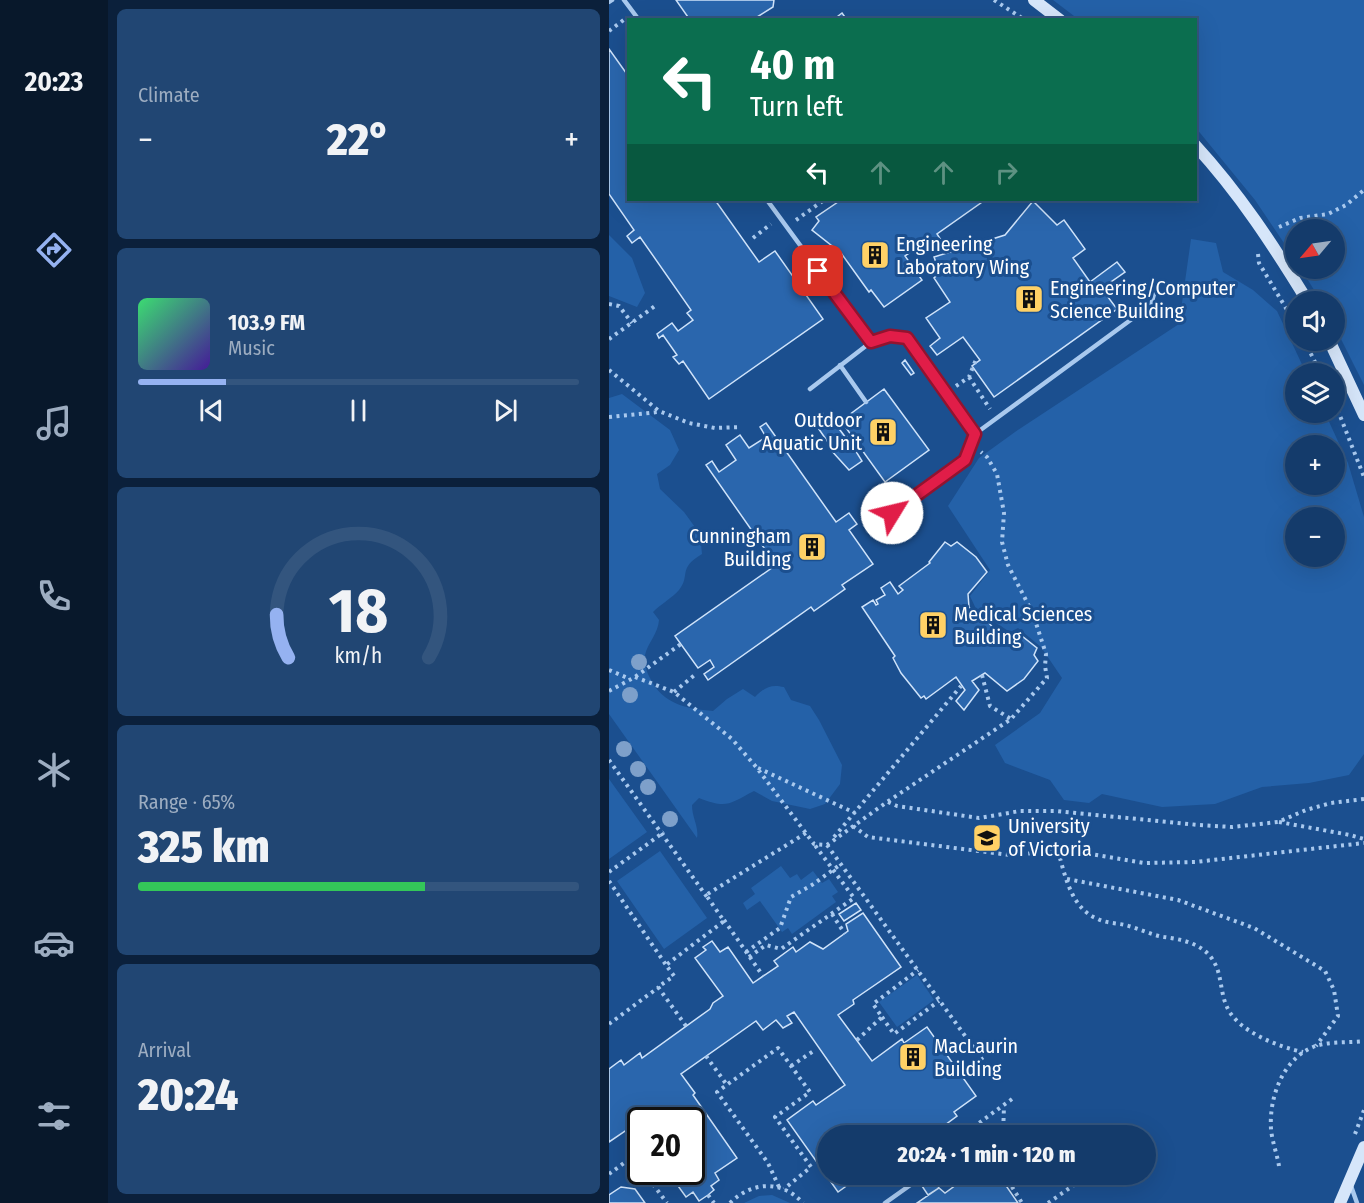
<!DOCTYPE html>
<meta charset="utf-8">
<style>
:root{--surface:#143b6b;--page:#214673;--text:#f1f3f6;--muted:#9dadc1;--line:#33557e;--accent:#95b2f1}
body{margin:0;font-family:"Fira Sans Condensed",sans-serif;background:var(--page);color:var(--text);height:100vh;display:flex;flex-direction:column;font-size:22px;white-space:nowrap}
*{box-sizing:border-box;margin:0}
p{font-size:20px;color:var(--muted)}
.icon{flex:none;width:33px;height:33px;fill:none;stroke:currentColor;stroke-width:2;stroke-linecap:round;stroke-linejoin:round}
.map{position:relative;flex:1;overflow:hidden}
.details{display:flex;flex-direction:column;gap:9px;padding:9px;background:#0b203b;width:501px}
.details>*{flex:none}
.hud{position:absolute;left:18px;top:18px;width:570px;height:183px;border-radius:0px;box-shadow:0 6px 24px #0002,0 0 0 2px var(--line);background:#0b6e4f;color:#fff;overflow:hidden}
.needle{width:39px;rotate:241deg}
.fabs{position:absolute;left:676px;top:219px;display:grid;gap:12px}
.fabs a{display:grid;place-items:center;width:60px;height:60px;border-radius:50%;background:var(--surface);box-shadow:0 6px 24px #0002,0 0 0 2px var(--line);font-size:30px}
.speed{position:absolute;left:18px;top:1107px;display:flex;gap:12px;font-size:30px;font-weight:700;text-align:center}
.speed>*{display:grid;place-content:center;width:78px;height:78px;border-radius:50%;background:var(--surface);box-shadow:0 6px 24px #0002,0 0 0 2px var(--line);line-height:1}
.speed .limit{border:3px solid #111;border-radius:9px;background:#fff;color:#111}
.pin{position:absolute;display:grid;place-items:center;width:51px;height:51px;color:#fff;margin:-26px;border-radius:12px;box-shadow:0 3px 9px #0006}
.me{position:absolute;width:66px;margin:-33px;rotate:54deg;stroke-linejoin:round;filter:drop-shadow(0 0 4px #0008)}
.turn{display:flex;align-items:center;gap:21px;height:126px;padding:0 24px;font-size:27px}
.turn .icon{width:78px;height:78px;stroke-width:2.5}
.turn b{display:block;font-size:42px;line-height:51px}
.lanes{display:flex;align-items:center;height:57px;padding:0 24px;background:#0003;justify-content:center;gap:30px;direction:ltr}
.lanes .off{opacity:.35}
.big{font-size:45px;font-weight:800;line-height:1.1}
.details .widget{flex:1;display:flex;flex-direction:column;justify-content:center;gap:9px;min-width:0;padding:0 21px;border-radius:9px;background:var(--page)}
.details .dial{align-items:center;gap:0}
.dial svg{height:156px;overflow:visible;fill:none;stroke:var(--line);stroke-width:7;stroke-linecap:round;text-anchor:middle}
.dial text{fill:var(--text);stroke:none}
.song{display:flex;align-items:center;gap:18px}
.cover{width:72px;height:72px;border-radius:9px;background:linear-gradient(135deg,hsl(140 70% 55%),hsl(260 70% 35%))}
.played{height:6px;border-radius:3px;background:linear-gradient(90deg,var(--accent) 20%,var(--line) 20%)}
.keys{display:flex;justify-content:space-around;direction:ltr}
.heat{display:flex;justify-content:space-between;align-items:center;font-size:33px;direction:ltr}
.charge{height:9px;border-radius:4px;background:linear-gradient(90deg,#34c759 65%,var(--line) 0)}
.trip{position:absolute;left:208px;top:1125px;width:339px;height:60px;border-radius:30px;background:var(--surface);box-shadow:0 6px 24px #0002,0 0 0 2px var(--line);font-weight:800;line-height:60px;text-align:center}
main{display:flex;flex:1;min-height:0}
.dock{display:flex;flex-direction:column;width:108px;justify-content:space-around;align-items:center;background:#08182b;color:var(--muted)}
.dock .icon{width:42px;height:42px}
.dock .active{color:var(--accent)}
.dock b{font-size:27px;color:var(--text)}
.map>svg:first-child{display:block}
.green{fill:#2461a8;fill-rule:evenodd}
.building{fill:#2a66ad;stroke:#cfe3fa;stroke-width:1.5}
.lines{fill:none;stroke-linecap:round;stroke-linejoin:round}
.path{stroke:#a9c9ee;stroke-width:4;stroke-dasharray:3 4.5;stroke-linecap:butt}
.lane{stroke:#a9c9ee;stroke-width:4.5}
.secondary{stroke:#d6e6fa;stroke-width:12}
.tree{fill:#7ea0ca}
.route-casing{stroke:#92132f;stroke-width:15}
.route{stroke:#e11d48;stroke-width:10}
.labels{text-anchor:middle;stroke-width:6;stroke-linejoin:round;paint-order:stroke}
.poi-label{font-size:20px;fill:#fff;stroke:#1b4f8f;text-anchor:start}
</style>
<main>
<nav class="dock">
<b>20:23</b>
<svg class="icon active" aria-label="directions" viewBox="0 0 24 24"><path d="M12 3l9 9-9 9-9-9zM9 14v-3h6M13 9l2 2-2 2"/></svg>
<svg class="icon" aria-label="music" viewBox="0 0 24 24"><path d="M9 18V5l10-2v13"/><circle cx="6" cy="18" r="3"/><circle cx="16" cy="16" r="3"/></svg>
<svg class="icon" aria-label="phone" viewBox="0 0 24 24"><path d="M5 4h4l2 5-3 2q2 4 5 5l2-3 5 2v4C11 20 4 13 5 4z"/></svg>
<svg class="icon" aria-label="climate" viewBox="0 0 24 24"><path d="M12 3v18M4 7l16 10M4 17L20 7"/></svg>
<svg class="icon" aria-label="car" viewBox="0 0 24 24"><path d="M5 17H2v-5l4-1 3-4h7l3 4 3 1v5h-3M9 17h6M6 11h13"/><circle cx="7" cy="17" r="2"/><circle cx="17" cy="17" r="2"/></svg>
<svg class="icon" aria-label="filters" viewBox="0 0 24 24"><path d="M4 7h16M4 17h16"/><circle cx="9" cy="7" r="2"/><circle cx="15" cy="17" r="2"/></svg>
</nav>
<section class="details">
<div class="widget"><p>Climate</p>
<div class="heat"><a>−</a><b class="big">22°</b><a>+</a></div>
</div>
<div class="widget">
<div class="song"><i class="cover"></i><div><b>103.9 FM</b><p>Music</p></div></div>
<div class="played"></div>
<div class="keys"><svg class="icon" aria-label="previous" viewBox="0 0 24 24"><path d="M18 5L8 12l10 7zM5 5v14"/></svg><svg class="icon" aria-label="pause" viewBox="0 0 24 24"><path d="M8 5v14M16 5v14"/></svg><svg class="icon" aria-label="next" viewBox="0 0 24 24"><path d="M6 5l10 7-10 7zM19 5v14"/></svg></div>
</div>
<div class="widget dial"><svg viewBox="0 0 100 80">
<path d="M14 69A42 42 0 1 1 86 69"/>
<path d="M14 69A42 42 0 0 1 8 47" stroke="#95b2f1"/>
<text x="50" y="56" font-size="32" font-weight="700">18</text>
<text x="50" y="72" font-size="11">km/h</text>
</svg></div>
<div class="widget"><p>Range · 65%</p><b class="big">325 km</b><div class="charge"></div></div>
<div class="widget"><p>Arrival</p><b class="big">20:24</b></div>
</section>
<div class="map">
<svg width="755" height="1203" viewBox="0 0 755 1203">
<rect width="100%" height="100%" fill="#1b4f8f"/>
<path class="green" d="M444 0H755V385L726 327V302L712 301 692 269 726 268V230H687V261L646 200 587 128 586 20 469 19Z
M0 235 23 258 36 293 28 307 0 296Z
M582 239 607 243 614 272 644 290 668 311 697 373 687 374V412L716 413 739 463 755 517V754L740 775 700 783 653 787 606 804 553 807 493 794 480 803 455 800 441 780 396 763 386 745 431 713 453 678 432 647 409 628 401 632 368 611 361 596 381 570 339 506 370 458 406 432 570 324ZM687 446H726V484H687ZM687 518H726V556H687Z
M13 394 61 430 70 450 61 465 48 474 51 489 75 512 91 534 93 554C68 569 82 575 70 590 63 598 52 604 44 612L50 620C49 634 39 642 36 655 35 663 37 671 41 678 53 704 78 709 104 711L118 699 134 689 146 697C156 687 162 684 175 687L182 700 201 706 210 720 233 765 231 784 216 804 201 809 163 801 145 791C120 804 118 809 90 798L83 805C83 818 90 826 88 838L0 714V398Z
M0 779 38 832 0 859Z
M51 851 98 918 55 949 8 881Z
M172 866 181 878 188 874 192 880 204 871 213 883 220 879 229 892 223 896 227 902 183 934 179 928 173 932 151 901 138 910 134 903 146 894 142 888Z
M308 975 325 1000 288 1027 270 1002Z
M163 1195 181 1203H135L150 1196Z"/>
<path class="building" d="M67 0H165L164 7 148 17 150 20H81Z
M233 13 238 20H224Z
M0 49 20 77V200H106L150 262 166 251 214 319 100 399 74 361 70 364 64 357 68 355 54 335 50 338 48 334 63 323 69 331 84 320 78 313 82 310 31 237 23 243 18 236 25 230 0 194Z
M232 200H376L328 234 332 240 324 245 320 239 296 256 313 280 275 307 262 290 260 292 232 253 203 230 210 221 207 217Z
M424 201 448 225 455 220 476 249 464 258 481 282 508 262 516 272 489 291 492 296 496 293 508 309 385 397 363 366 371 360 354 337 328 355 321 346 331 338 317 318 341 302 325 278 331 273 325 257 396 235Z
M296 360 305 373 302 375 293 363Z
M275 389 320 450 276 482 232 421Z
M214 414 218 420 222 418 237 438 238 437 253 461 240 470 221 449 223 448 205 422Z
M157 423 227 522 240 513 248 524 240 530 264 564 233 585 236 589 205 611 202 607 99 680 95 674 105 667 101 660 89 668 66 636 167 565 97 465 103 461 110 472 127 460 117 445 131 435 140 448 157 437 151 427Z
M336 542 342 546 348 542 367 557 378 572 359 594 360 607 364 613 380 623 392 637 396 634 403 637 409 633 428 648 425 655 429 661 415 679 398 691 376 673 363 681 370 690 355 710 347 701 356 690 347 677 317 699 315 696 312 698 292 673 284 658 286 656 253 607 264 600 267 605 269 604 267 600 276 595 272 588 281 582 289 594 294 590 290 586 321 563 320 562Z
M247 903 252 910 235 921 230 914Z
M254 913 292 967 244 1000 245 1004 229 1015 263 1061 293 1039 295 1043 318 1027 367 1096 345 1112 348 1116 321 1136H219V1174H254L229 1192 178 1120 204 1101 207 1105 236 1085 185 1012 178 1016 183 1023 174 1028 167 1020 154 1030 147 1021 72 1074 86 1093 84 1095 128 1158 106 1173 110 1180 102 1186 105 1190 99 1195 90 1201 84 1192 77 1197 59 1172H82V1120H32V1134L25 1125 0 1142V1069L12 1060 15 1065 31 1053 33 1058 101 1009 104 1003 114 996 86 958 97 950 94 947 103 941 111 952 119 947 144 983 169 966 165 961 184 947 187 952 201 942 214 949 239 931 237 924Z
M305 1174H324L322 1176 330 1188 319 1195Z
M362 1174H389L409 1203H308L330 1188 336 1193Z
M12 1187 26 1189 36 1203H0V1195Z"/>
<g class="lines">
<path class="path" d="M385 0 416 20
M0 31 16 19
M187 220 215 200
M670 227 691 218 719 214 737 205 755 190
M144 238 162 224
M649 254 650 263 687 325
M0 304 10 306 23 323
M0 339 46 306
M695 340 712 374
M0 370 50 411 80 423 106 428 132 427
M360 377 381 409
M347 386 360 377 368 357
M726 403 755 477
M0 417 49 412
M0 670 21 679
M373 675 381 706 402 719
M26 677 65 692 123 739 148 768 205 844 218 845 278 802 402 719 438 678 436 666 437 654 424 614 399 565 393 542 395 513 388 474 378 457 372 452
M0 691 26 677 72 644
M65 692 88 673
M0 760 98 897
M149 768 246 813
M279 802 288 806 370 818 411 811H446L590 825 623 827 669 822 697 810 722 803 755 799
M670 822 741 835 755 839
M244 826 259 837 401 855 458 850 535 863 586 862 755 843
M225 837 352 686
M218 845 388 1080
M449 851C456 875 462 909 489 919 497 923 507 923 516 925 529 928 542 935 555 937 571 939 590 943 601 956 614 972 610 990 618 1007 628 1031 670 1047 694 1052
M0 872 55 832
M458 879 569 900 645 928 716 971 725 990 729 1016 707 1046
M0 881 57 965
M223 914 236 934
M115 920 154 976
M137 952 171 928 182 897 203 885 232 864
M140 957 157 945 172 949 245 898 205 844
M273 1017 285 1034 330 1001
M0 1024 50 987
M77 1026 49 987 65 976 57 965 115 921 97 895 197 833 198 835
M248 1040 273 1017 264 1004 309 970
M97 1056 118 1085
M182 1066 206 1050
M746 1134 755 1110
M352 1136 403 1099
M370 1136H372
M384 1136 394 1128
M394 1136 395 1106
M670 1166C668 1154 663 1141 662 1129 660 1098 673 1060 704 1047 719 1041 739 1043 755 1041
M35 1172 58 1203
M0 1174 19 1160 27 1161 32 1167
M395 1174 413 1203
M170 1187 159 1163 108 1092 169 1048 201 1092 166 1117 202 1167 175 1189
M99 1195 105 1203
M121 1203C143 1181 173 1180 194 1203
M439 1203 465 1185"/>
<path class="lane" d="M15 0 30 20
M0 2 3 0
M158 200 262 342 281 336 298 338 366 434
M231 365 257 402
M201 389 262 342
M265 527 356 461 366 434 542 305 548 283
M742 1186 748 1203
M276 1203 300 1186"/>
<path class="secondary" d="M425 0 451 20
M586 145C631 194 664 245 699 302
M720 340 755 415
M731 1203 755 1147"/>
</g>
<g class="tree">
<circle cx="30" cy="662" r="8"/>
<circle cx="21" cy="695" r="8"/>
<circle cx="15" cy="749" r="8"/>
<circle cx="29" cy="769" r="8"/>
<circle cx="39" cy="787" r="8"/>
<circle cx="61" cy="819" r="8"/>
</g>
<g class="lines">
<g class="route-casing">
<path id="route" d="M209 271 262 342 281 336 298 338 366 434 356 460 283 513"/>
</g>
<use href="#route" class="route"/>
</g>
<defs>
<g id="building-square" transform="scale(1.5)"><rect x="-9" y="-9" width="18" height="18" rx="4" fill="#ffd166" stroke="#1b4f8f"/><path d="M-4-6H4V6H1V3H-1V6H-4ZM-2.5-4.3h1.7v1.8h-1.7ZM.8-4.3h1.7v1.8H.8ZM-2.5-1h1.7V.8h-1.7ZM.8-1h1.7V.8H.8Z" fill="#111"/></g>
<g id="university-square" transform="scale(1.5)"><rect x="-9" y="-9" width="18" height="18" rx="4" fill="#ffd166" stroke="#1b4f8f"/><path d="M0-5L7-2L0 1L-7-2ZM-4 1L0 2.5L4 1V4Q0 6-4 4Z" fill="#111"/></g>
</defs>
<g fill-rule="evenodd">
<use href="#building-square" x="266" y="255"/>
<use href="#building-square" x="420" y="299"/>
<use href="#building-square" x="274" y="432"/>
<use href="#building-square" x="203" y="547"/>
<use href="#building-square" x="324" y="625"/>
<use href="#university-square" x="378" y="838"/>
<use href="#building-square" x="304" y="1057"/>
</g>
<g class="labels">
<g class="poi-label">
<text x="287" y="251">Engineering<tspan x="287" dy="23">Laboratory Wing</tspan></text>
<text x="441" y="295">Engineering/Computer<tspan x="441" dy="23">Science Building</tspan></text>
<text x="253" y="427" text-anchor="end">Outdoor<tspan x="253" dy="23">Aquatic Unit</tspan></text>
<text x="182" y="543" text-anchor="end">Cunningham<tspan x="182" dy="23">Building</tspan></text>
<text x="345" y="621">Medical Sciences<tspan x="345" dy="23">Building</tspan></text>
<text x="399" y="833">University<tspan x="399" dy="23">of Victoria</tspan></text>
<text x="325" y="1053">MacLaurin<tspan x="325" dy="23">Building</tspan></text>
</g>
</g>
</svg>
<div class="fabs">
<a><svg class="needle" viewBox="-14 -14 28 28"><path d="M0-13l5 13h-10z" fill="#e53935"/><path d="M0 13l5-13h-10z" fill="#9dadc1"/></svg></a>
<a><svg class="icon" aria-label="sound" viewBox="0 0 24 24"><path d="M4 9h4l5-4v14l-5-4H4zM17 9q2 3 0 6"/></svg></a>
<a><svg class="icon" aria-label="layers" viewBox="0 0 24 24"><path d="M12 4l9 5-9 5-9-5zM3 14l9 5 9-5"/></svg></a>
<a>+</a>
<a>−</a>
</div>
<div class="speed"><div class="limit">20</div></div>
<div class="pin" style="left:209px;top:271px;background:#d93025"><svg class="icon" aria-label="arrive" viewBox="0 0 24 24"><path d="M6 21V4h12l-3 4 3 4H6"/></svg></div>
<svg class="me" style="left:283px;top:513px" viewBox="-20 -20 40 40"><circle r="19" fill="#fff"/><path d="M0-13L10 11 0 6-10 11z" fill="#e11d48"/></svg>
<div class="trip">20:24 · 1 min · 120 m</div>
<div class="hud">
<div class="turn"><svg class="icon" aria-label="left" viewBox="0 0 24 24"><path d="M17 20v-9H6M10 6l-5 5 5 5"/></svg><div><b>40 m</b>Turn left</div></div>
<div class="lanes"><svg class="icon" aria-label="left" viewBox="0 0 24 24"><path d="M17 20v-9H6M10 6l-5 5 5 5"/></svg><svg class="icon off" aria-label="ahead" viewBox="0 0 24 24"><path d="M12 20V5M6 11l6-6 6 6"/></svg><svg class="icon off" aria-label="ahead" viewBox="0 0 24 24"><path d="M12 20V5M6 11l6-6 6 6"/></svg><svg class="icon off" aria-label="right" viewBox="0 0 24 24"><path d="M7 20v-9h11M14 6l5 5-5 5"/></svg></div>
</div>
</div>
</main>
